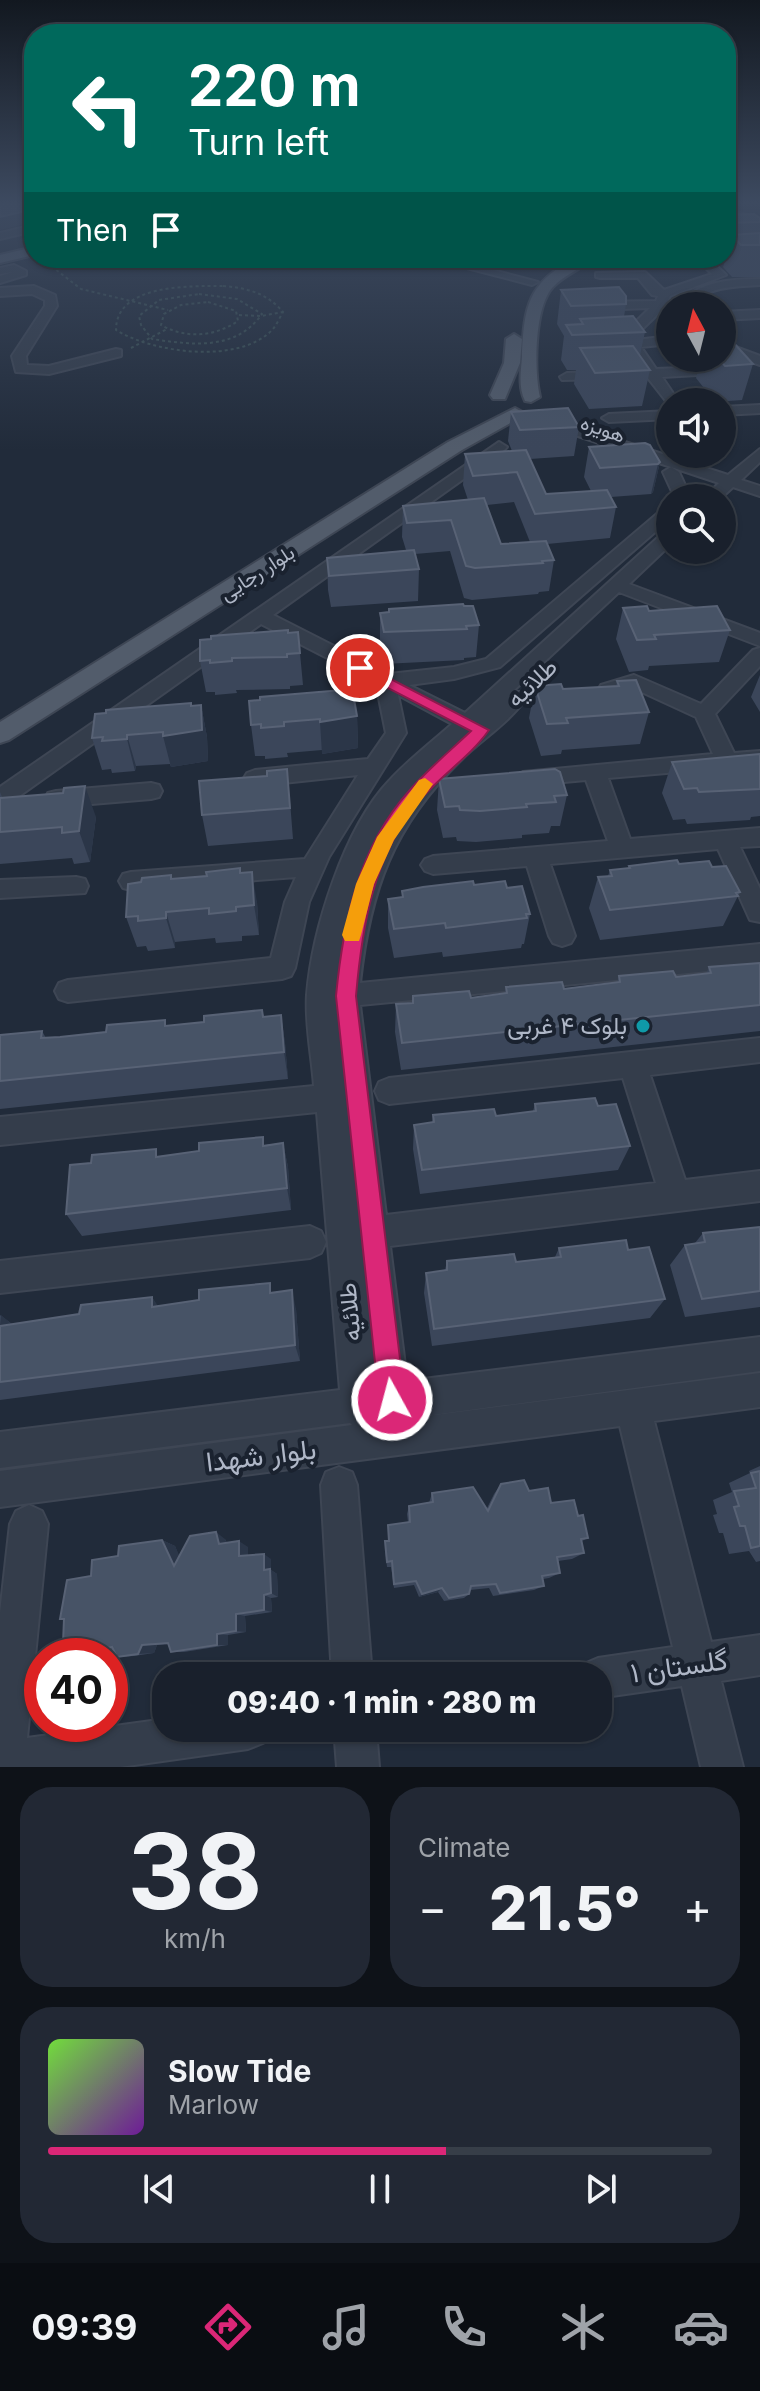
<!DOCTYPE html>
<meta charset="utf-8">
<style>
:root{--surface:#19202c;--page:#222834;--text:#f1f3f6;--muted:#9fa3a9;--line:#373e48;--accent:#db2777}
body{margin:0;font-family:Inter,Vazirmatn,sans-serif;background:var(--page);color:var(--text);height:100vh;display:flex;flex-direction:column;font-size:30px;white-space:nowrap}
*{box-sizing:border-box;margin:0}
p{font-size:26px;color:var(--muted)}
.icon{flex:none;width:44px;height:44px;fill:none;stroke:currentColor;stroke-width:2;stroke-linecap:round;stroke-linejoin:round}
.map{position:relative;height:1767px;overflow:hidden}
.sheet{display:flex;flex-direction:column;gap:20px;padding:20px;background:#0e1218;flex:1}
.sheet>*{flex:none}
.guide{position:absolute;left:24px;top:24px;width:712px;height:244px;border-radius:32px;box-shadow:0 2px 6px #0004,0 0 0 2px var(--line);background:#00695c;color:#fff;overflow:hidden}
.needle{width:52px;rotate:353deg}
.controls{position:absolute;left:656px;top:292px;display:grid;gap:16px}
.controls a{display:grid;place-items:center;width:80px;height:80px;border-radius:50%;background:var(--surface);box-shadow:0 2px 6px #0004,0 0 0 2px var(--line);font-size:40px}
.speed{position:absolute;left:24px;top:1638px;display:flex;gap:16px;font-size:40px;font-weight:700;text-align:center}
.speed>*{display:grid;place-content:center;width:104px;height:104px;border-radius:50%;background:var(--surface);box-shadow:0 2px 6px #0004,0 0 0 2px var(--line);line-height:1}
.speed .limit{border:12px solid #d22;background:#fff;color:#111}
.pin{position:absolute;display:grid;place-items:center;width:68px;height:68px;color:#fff;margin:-34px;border:4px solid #fff;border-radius:50%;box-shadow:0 2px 8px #0007}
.me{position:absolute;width:88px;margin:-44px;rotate:353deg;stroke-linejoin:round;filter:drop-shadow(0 0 6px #0008)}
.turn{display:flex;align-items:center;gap:28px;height:168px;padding:0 32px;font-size:36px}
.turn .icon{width:104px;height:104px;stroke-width:2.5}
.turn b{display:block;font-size:56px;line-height:68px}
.then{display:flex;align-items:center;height:76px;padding:0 32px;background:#0003;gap:16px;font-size:30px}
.big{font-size:60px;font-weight:800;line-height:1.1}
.sheet .widget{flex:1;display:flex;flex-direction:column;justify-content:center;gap:12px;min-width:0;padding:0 28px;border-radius:32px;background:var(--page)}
.sheet .dial{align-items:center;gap:0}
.dial b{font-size:104px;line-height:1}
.song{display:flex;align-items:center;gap:24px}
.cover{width:96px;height:96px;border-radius:12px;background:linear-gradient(135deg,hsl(100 70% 55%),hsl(280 70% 35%))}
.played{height:8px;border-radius:4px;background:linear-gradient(90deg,var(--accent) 60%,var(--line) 60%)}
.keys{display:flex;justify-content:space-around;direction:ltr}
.heat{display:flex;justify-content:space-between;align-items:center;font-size:44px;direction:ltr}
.sheet .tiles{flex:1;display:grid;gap:20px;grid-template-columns:1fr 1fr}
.widget:last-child{grid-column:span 2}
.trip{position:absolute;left:152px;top:1662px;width:460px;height:80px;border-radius:32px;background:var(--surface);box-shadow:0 2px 6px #0004,0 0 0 2px var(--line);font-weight:800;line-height:80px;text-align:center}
.tabs{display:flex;height:128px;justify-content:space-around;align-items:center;background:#0a0d12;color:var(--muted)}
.tabs .icon{width:56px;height:56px}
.tabs .selected{color:var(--accent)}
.tabs b{font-size:36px;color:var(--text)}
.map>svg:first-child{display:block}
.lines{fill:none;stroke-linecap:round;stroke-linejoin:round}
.minor-casing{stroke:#3e4654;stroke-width:4}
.major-casing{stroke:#3e4654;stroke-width:4}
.path{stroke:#3b5154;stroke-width:2;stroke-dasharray:3 3;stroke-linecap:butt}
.minor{fill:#343d4b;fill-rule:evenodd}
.major{fill:#525c6b;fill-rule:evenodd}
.wall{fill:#3b465a;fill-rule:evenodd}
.shaded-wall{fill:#2b3648}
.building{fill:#475366;stroke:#586275;stroke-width:2}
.route{fill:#db2777;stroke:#8e194d;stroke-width:2}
.slow{fill:#f59e0b}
.culture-dot{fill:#0f9aa8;stroke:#1a222f;stroke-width:3}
.labels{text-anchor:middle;stroke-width:8;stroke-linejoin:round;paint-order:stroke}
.far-street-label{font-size:20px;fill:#afb7c7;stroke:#1a222f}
.street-label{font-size:24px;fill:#afb7c7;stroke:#1a222f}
.poi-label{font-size:24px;fill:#afb7c7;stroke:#1a222f;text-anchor:end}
.near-street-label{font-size:28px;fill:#afb7c7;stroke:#1a222f}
</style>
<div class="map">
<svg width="760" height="1767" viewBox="0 0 760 1767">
<rect width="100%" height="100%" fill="#212b3a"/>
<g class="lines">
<g class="minor-casing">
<path id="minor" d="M34 225V231L0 239V233Z
M428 258H448L538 282 532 285Z
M696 258H708L726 275 670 296 665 307 634 337 636 340 670 336V344L641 347 656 369 728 366 733 367V373L662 377 679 402H670V406L648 378 562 380 560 377 567 373 643 370 628 348 622 344 624 341 621 336 650 308 594 310 588 306 594 302 656 301 658 296 652 295 638 278H600L596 277V273L645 272 664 290 712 274Z
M14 265 26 271V275L0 283V276L13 272 0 274V268Z
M760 279V285C744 286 728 286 713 291 699 296 693 306 677 306 698 281 730 279 760 279Z
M34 286 55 295 57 306 26 356 27 365 49 366 116 349 121 350V356L49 374 16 372 12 356 45 306V300L32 294 0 296V288Z
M760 310V318L722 320V312Z
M722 342 760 356V365L722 351Z
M760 405V413L722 415V407Z
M670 411V419L609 422 602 418 609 414Z
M547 417 728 475 760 449V462L741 480 760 486V496L733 487 721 498H704L719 483 542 424 540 421Z
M499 442 507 447 504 450 273 615 389 674 454 667 486 659 664 508 670 506V519L500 667 454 679 409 685 465 713 664 532 670 531V545L629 584 760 633V646L619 592 512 692H524L527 697C511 721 481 740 461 760 393 826 370 890 360 983L760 944V966L360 1005 386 1215 656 1183 623 1078 389 1104 379 1100 375 1091 379 1082 389 1078 760 1038V1062L650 1075 685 1180 760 1171V1201L390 1246 407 1381 760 1337V1371L403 1419 760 1373V1407L654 1421 711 1642 760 1635V1675L721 1681 743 1767H701L682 1686 598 1698V1676H579L584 1664 598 1658 673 1647 620 1426 0 1507V1471L352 1425 350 1423 0 1468V1432L340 1390 317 1112 0 1145V1117L314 1086C312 1057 305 1025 307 995 312 931 344 828 389 781 408 760 432 742 452 724L398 695 406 733 329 857 309 902 295 968 291 976 282 979 68 1002 59 999 55 991 59 983 68 980 271 958 285 902 296 877 131 890 123 888 119 881 123 874 131 872 305 859 358 775 255 786 247 783 244 778 247 773 255 770 368 759 386 733 376 683 261 624 8 804 0 806V787Z
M671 467 679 472 691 498H675L663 472Z
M760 648V666L715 714 734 753 760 751V765L608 778 630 839 760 828V846L740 847 760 889V922L750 920 718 849 550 864 575 936 571 943 562 946 553 943 549 936 527 866 433 874 425 871 421 865 425 859 433 856 608 841 586 780 531 785 523 782 520 777 523 772 713 754 696 717 633 688 608 696 598 690 601 685 634 675 701 704 753 650Z
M151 783 159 785 162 791 159 797 151 799 56 807 48 805 45 799 48 793 56 791Z
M76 877 85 879 88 886 85 893 0 898V880Z
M310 1226 321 1231 326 1242 321 1253 310 1258 0 1293V1261Z
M339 1467 352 1472 357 1485 372 1676H332L321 1485 326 1472Z
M29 1505 42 1511 48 1524 27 1738 166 1719V1728H269L263 1743 248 1749 120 1767H0V1613L10 1524 16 1511Z
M334 1728H376L379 1767H337Z"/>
</g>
<g class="major-casing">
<path id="major" d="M726 209 760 219V227L726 217Z
M34 247V255L0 263V255Z
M576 258H594C582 269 565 274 553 287 534 307 534 371 540 397L531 402 525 401C518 387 521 371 522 357 524 306 528 282 576 258Z
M514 334 522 339 520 363 505 399H493L490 395 504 363 506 339Z
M515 408 524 413 521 417 462 450 9 740 0 743V722L448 442Z"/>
</g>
<path class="path" d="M42 259 81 289 168 310
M223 286C247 288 267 293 283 312 280 317 277 324 273 329 240 365 153 353 116 330 116 284 189 286 223 286Z
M199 294 237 299 262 314C236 351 192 345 152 339L141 325 139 316 159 300Z
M208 302 236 311 238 321C214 337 186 339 161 325L164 314 181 305Z
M239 315 261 316 283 312
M131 348 167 329"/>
<use href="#minor" class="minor"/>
<use href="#major" class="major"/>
</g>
<path class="wall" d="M726 215 760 218V277H732L723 267 726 258Z
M223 258H290V262L272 268 243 269Z
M561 290 626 304 624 317 645 332 640 355 650 370 642 406 589 409 574 384 576 370H567L561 360 564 336 557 324Z
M681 358H722L753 364 742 400 715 402 696 378 700 364 686 365Z
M511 412 579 427 574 456 530 459 546 494 591 491 584 477 589 447 660 462 653 492 651 494 611 497 616 507 610 538 547 544 554 560 549 591 539 592 538 594 472 600 464 598 450 551 415 554 419 569 418 601 331 607 328 590 327 558 406 550 402 537 403 506 468 500 463 485 465 454 512 451 508 441ZM514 502 530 542 501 544 487 505Z
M464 606 479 625 476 657 464 658V660L383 664 380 644V613Z
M623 608 649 611 730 630 719 662 649 666 648 670 629 672 616 639Z
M288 633 300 653 303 685 290 686V689L236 690 237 693 215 695V692H206L200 661Z
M760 675V712L751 697Z
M617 681 649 712 640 744 562 750 561 754 541 756 529 718 535 686 563 689 616 686Z
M343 694 357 716 358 748 322 754V750L287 753 288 757 265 759V756H255L251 725Z
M191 703 192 706 201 705 207 737 208 761 171 767 170 764 136 766 135 771 112 773 111 769 102 770 92 738Z
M760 754V816L751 817 750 820 687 824 685 819 673 820 662 793 672 762Z
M439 779 567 795 560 826H551L549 833 522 835V838L476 842 457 841 456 837 443 838 437 810Z
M0 792 2 797 96 817 90 862 74 864 72 858 0 864Z
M290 801 293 839 208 846 202 815Z
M679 864 712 867 740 892 723 926 600 940 589 908 598 877 608 876 610 870 628 868 629 866Z
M240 868 241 873 257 902 259 935 242 936V941L216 943 215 938 175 942V948L148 951 146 946 137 947 126 917 141 882 171 875 172 879 207 876Z
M474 885 507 888 530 914 524 944H522L521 948 443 957 442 952 394 958 388 928V899L402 897V891Z
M760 963V1031L401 1070 395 1032 396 1004 412 1003 413 996 471 998 505 993 506 987 564 989 617 983 619 976 676 977 706 974 709 967Z
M262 1010 264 1017 281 1015 285 1043 288 1079 0 1109V1035L42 1031 46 1038 60 1037 204 1022Z
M535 1104 598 1106 630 1146 618 1170 420 1194 413 1149 414 1125 432 1122 433 1115 496 1116 533 1111Z
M283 1143 288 1167 291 1210 82 1236 66 1214 160 1156Z
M760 1227V1307L685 1317 670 1265 685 1245 695 1243 703 1233Z
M559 1248 628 1250 665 1299 650 1318 432 1346 424 1293 426 1273 445 1270 447 1261 516 1262 555 1257Z
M273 1293 296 1309 300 1361 0 1400V1315L12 1324 79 1314 152 1297 157 1306Z
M760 1466V1561L756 1562 749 1551 729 1554 723 1533H719L713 1515 717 1514 713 1500 732 1492 729 1483 750 1473 749 1471Z
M501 1484 529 1491 578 1516 588 1538 582 1541 584 1553 572 1559 558 1561 560 1573 549 1578 543 1579 544 1586 534 1590 493 1596 489 1588 470 1590 469 1594 464 1598 444 1601 438 1592 419 1597 414 1585 394 1588 391 1567H387L385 1548V1541H388V1525L408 1522 407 1514 409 1506 429 1503 432 1493 487 1508 494 1494Z
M225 1539 227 1543 248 1547V1555L271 1559V1570L277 1574 278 1597 271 1598 272 1612 245 1616 246 1632 228 1635V1645L184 1652H171L169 1644 157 1645 154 1653 134 1656 117 1657 114 1651 90 1652 87 1642 63 1643 64 1620 60 1619 91 1576 118 1556 162 1540 175 1546 179 1556Z"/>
<path class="shaded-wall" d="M30 210 33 222 0 230V217Z
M271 258H290V262L272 268Z
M660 462 653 492 651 494 658 464Z
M191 703 197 730 201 705 207 737 208 761 171 767 163 736Z
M357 716 358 748 322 754 320 722Z
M127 735 136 766 135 771 127 739Z
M85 786 96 817 90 862 79 831Z
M252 872 257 902 259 935 254 905Z
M166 912 175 942V948L166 918Z
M281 1015 285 1043 288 1079 284 1052Z
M283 1143 288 1167 291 1210 287 1188Z
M292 1290 296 1309 300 1361 295 1345Z
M152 1297 164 1315 152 1307Z
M1 1315 21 1332 0 1326Z
M216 1532 225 1539 229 1550 219 1544Z
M162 1540 175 1546 186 1571 174 1566Z
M239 1541 248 1547V1562L239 1556Z
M264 1554 271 1559V1570L277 1574 278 1597 271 1593 264 1570Z
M442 1588 438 1592 419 1597 422 1594Z
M264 1595 271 1598 272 1612 264 1610Z
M236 1614 245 1616 246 1632 236 1631Z
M217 1634 228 1635V1645H217Z
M142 1645H157L154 1653 138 1654Z"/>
<path class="building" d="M0 203H34V214L30 210 0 217Z
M754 214 760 218V222L726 223V215Z
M760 233V245H741L731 235Z
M619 287 626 296V304L571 306 561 290Z
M633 316 645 332 572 335 566 325 583 324 580 319Z
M732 341 753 364 725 366 718 358H722V342Z
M633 346 650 370 595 373 580 348Z
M568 408 579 427 520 430 511 412Z
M645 443 650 445 660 462 658 464 600 468 589 447Z
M526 450 546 494 607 490 616 507 535 514 517 472 473 476 465 454Z
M484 498 501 544 546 541 554 560 542 561 543 563 475 568 466 566 451 520 407 523 403 506Z
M414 550 419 569 329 576 327 558Z
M463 604 464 606H473L479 625 466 626 467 629 384 632 380 613 389 612V609Z
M647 606 649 611 717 606 730 630 654 635 656 639 637 640 623 608Z
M288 630V633L298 632 300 653 287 654V657L232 658V661L210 663V660L200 661V640L211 639V636Z
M636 680 649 712 566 718 568 723 547 724 535 686 561 684 563 689 619 686 617 681Z
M342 690 343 694 353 693 357 716 320 722V719L284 722V726L261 728V724L251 725 249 701 260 700V697Z
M191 703V706L201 705 202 730 163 736V732L127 735V739L102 741 103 737 92 738 95 714 106 713V710Z
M760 754V789L699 792 697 788 684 789 672 762Z
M287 769 290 808 202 815 199 781 267 776V771Z
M555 769 560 772 567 795 554 796 556 802 526 804 527 807 480 811 460 810 459 806 445 807 439 779Z
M85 786 79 831 62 833V827L0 832V798L63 793 64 788Z
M677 860 679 864 709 861 712 867 726 866 740 892 736 893 738 896 610 910 598 877 612 876 610 870 630 868 629 866Z
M240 868V873L252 872 254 905 236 907V911L209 914V908L166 912V918L138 921V916L126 917 128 884 141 882 142 878 171 875V879L207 876 206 872Z
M473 881 474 885 505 881 507 888 522 886 530 914H526L527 918 446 928 445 923 394 929 388 899 403 897 402 891 423 887Z
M760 963V1005L402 1043 396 1004 413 1003V996L469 991 471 998 507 993 506 987 562 982 564 989 620 982 619 976 673 971 676 977 711 973 709 967Z
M262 1010 263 1017 281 1015 284 1052 0 1081V1035L42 1031 41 1038 60 1037 106 1032 107 1025 165 1020V1026L204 1022V1016Z
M595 1098 598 1106 616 1104 630 1146 422 1170 414 1125 434 1122 433 1115 494 1109 496 1116 536 1111 535 1104Z
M263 1137V1146L283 1143 287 1188 66 1214 70 1165 91 1163 92 1155 156 1149V1157L199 1151V1143Z
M760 1227V1291L702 1299 685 1245 705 1242 703 1233Z
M626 1240 628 1250 649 1247 665 1299 434 1329 426 1273 447 1270V1261L514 1254 516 1262 561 1257 559 1248Z
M270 1283V1293L292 1290 295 1345 0 1382V1326L79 1314 81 1305 152 1297V1307L199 1300V1290Z
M760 1471V1546L751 1548 745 1526H740L734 1507 739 1506 734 1491 756 1488 751 1473Z
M524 1480 529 1491 548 1488 551 1503 574 1500 578 1516 583 1515 588 1538 581 1539 584 1553 557 1557 560 1573 542 1576 544 1586 500 1593 496 1584 471 1586 469 1594 449 1598 442 1588 422 1594 416 1581 394 1584 392 1561 387 1562 385 1541H389L388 1525 410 1522 409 1506 433 1502 432 1493 473 1487 488 1511 501 1484Z
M216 1532 219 1544 239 1541V1556L264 1554V1570L270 1569 271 1593 264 1595V1610L236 1614V1631L217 1634V1645L171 1652 168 1643 142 1645 138 1654 117 1657 112 1647 90 1652 86 1639 63 1643 64 1619H60L67 1580 91 1576 92 1560 118 1556 119 1546 162 1540 174 1566 190 1536Z"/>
<linearGradient id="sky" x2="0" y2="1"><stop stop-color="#121820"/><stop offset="0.45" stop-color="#3d4a60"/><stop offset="1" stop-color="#3d4a60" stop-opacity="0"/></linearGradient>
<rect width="760" height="451" fill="url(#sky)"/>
<path class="route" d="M360 663 489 730C470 757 441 775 420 800 373 855 362 927 356 996L405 1400 401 1410 392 1414 383 1410 379 1400 336 996C343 923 358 848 409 791 427 770 450 751 471 731L355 671 352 668Z"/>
<path class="slow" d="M425 778 433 784 394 840 374 884 361 935 359 941H345L342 935 356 884 377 837 419 780Z"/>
<circle class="culture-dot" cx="643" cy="1026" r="8"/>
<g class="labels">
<g class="far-street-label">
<text transform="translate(603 429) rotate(19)" y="7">هویزه</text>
<text transform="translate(257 573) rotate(-33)" y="7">بلوار رجایی</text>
</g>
<g class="street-label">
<text transform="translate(532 683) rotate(-43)" y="8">طلائیه</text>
<text transform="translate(350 1312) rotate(-95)" y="8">طلائیه</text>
</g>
<g class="poi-label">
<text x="627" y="1034">بلوک ۴ غربی</text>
</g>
<g class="near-street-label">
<text transform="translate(261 1455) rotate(-7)" y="10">بلوار شهدا</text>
<text transform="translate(679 1666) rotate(-8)" y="10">گلستان ۱</text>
</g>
</g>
</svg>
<div class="controls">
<a><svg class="needle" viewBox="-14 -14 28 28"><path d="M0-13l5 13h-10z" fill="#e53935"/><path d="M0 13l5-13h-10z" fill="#9fa3a9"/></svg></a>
<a><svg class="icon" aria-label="sound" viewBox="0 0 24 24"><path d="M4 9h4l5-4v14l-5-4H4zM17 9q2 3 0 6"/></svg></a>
<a><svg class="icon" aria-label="search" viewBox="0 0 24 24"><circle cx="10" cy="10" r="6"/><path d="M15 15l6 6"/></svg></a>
</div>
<div class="speed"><div class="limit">40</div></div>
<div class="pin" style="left:360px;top:668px;background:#d93025"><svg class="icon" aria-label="arrive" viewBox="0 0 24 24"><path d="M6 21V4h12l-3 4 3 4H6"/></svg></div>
<svg class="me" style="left:392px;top:1400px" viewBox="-20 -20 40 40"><circle r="17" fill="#db2777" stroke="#fff" stroke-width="3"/><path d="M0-11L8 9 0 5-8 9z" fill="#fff"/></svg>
<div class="trip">09:40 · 1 min · 280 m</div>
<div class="guide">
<div class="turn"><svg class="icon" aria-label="left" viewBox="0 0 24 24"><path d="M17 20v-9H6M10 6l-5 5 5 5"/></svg><div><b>220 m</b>Turn left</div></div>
<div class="then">Then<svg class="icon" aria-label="arrive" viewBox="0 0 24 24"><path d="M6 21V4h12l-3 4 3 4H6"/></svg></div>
</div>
</div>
<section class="sheet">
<div class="tiles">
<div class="widget dial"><b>38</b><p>km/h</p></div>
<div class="widget"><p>Climate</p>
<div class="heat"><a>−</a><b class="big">21.5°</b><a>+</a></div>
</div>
<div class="widget">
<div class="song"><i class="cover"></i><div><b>Slow Tide</b><p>Marlow</p></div></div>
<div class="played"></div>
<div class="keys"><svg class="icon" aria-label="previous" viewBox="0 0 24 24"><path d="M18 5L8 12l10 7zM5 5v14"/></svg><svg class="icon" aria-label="pause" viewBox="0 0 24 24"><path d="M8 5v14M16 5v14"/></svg><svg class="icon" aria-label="next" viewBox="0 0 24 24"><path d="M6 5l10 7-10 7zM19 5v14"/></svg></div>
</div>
</div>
</section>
<nav class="tabs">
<b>09:39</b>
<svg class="icon selected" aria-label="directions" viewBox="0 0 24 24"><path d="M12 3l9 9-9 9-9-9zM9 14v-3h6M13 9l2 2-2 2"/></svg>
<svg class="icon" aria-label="music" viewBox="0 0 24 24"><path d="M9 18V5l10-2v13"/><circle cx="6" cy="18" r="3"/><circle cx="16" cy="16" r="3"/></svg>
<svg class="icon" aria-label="phone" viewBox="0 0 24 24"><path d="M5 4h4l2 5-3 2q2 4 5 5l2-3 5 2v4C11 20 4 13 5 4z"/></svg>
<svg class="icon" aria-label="climate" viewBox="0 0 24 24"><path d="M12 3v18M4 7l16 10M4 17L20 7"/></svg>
<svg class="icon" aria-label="car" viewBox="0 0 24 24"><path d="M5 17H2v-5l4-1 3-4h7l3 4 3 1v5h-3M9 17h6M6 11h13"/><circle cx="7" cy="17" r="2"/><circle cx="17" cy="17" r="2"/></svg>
</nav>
